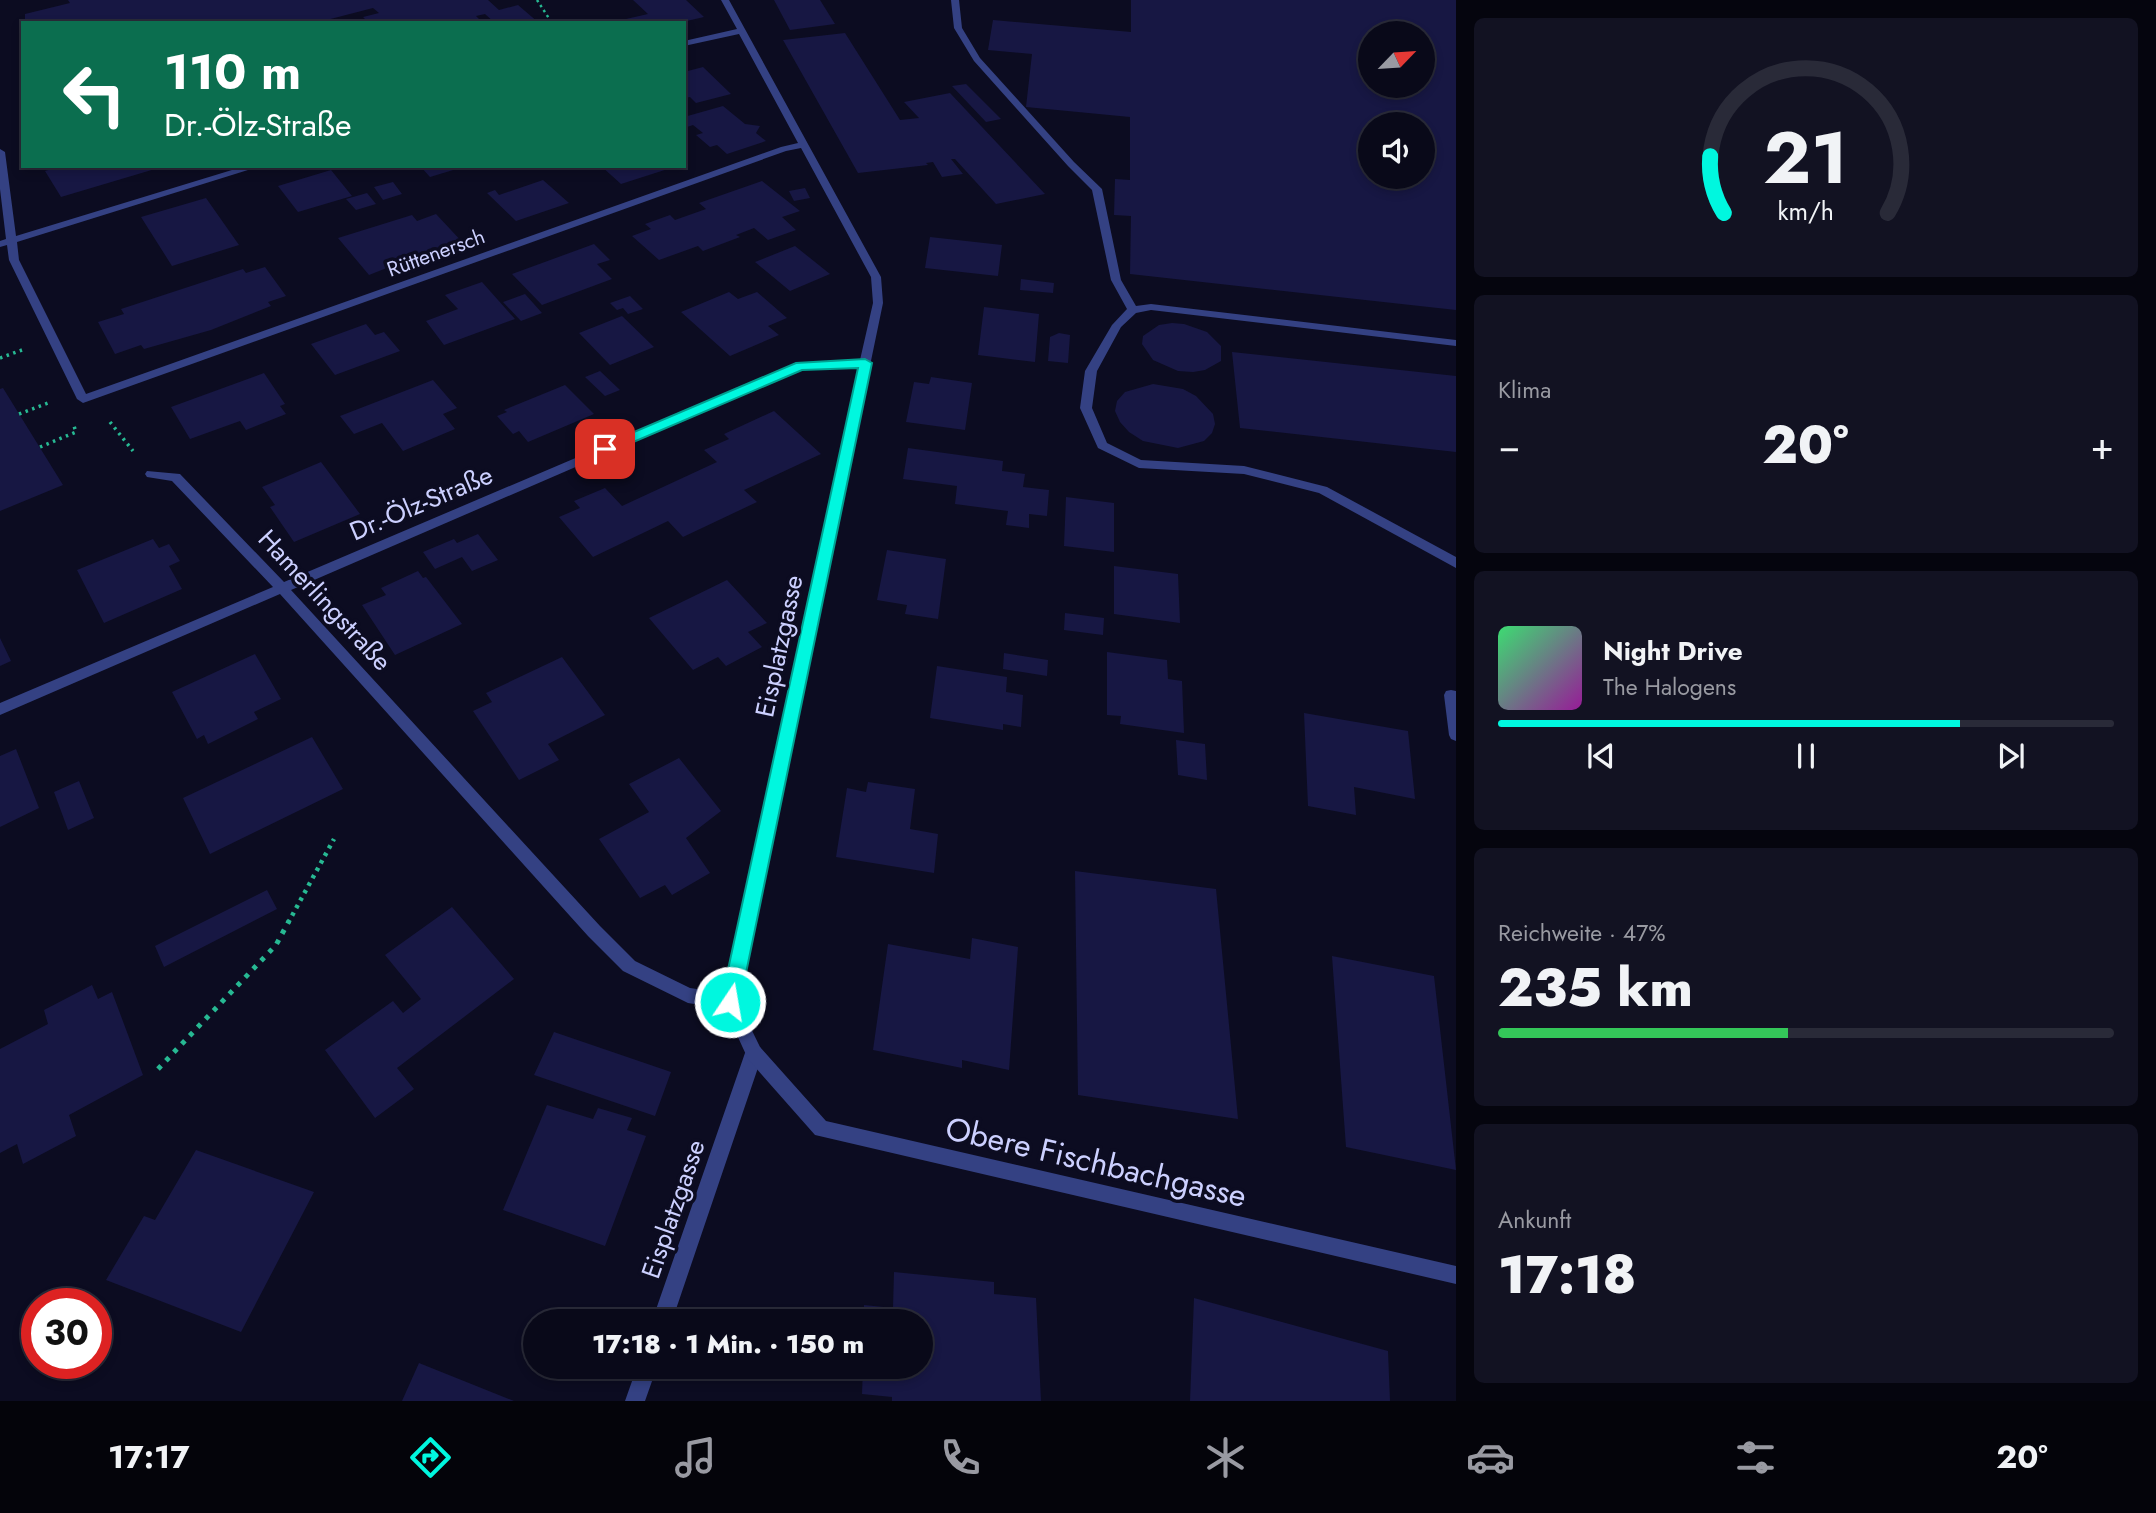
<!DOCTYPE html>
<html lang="de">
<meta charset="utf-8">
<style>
:root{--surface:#090919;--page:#121222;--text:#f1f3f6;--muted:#999aa2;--line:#292a38;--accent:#00f7df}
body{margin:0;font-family:Jost,sans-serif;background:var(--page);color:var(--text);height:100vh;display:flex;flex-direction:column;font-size:26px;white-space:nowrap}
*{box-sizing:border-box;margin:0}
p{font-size:23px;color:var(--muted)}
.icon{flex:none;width:38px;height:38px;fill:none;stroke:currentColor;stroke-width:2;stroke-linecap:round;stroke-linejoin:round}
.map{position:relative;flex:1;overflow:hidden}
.drawer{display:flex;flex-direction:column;gap:18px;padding:18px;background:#05050e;width:700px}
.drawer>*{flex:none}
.guide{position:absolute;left:21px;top:21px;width:665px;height:147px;border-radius:0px;box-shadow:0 4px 10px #0003,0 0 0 2px var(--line);background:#0b6e4f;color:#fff;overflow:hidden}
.needle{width:46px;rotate:65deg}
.controls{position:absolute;left:1358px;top:21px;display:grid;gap:14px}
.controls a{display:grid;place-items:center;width:77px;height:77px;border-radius:50%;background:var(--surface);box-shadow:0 4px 10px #0003,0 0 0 2px var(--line);font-size:35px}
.speed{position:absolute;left:21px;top:1288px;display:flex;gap:14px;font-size:35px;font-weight:700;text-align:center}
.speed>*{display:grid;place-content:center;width:91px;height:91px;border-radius:50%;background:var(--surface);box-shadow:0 4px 10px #0003,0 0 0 2px var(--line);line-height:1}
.speed .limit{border:10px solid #d22;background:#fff;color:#111}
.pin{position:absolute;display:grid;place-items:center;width:60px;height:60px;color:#fff;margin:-30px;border-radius:14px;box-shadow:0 4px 10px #0006}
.me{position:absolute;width:77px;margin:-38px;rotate:12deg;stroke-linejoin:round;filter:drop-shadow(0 0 5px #0008)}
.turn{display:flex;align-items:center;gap:24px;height:147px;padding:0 28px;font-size:32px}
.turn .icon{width:91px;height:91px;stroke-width:2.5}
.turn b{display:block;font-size:49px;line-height:60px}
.big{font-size:52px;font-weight:800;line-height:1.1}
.drawer .card{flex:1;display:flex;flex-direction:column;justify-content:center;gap:10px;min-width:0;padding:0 24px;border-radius:10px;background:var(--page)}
.drawer .dial{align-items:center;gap:0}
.dial svg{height:182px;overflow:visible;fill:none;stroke:var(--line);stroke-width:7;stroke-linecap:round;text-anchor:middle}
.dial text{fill:var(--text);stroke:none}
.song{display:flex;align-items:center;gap:21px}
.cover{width:84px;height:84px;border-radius:10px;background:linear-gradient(135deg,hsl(140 70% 55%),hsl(300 70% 35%))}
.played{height:7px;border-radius:4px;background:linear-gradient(90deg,var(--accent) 75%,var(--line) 75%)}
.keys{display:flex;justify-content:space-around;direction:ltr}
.heat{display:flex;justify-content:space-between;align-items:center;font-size:38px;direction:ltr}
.charge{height:10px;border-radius:5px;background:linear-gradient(90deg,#34c759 47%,var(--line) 0)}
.trip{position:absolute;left:523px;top:1309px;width:410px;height:70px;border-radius:35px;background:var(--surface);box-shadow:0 4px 10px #0003,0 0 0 2px var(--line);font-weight:800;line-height:70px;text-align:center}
.tab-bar{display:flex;height:112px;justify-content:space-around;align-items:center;background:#04040a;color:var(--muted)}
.tab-bar .icon{width:49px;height:49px}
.tab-bar .on{color:var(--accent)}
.tab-bar b{font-size:32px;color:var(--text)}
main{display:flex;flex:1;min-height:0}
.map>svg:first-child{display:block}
.building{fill:#171743;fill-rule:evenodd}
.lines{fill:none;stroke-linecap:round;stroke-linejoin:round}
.path-far3{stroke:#27b993;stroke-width:2.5;stroke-dasharray:2.5 3.5;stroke-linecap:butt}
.path-far2{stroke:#27b993;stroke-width:3.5;stroke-dasharray:2.5 4.5;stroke-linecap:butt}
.path-far1{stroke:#27b993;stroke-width:4.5;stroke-dasharray:3.5 5;stroke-linecap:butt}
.path{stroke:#27b993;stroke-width:5;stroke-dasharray:4.5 7;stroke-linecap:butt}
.service{fill:#344183;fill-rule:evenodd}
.minor{fill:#344183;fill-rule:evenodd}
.route{fill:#00f7df;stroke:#00a191;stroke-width:2}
.labels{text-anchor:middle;stroke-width:7;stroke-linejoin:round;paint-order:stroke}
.far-street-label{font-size:21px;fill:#ccd0ff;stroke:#0c0c21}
.street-label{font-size:26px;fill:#ccd0ff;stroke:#0c0c21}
.near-street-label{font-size:32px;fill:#ccd0ff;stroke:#0c0c21}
</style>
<main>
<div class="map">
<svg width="1456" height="1401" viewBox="0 0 1456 1401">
<rect width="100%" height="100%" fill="#0c0c21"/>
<path class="building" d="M68 0H488L499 10 518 5 539 23H495L485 14 476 16 483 23H369L363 17 379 13 373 8 315 23H25V14L70 3Z
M633 0H686L704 17 678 23H629L626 19 648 14Z
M774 0H820L835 24 790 30Z
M1131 0H1456V310L1130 274 1131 216 1114 215 1115 179 1130 180V117L1026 107 1032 54 988 50 993 20 1131 32ZM1370 33H1423V86H1370ZM1370 124H1423V177H1370Z
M845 33 900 120 919 118 904 102 950 93 1045 194 996 204 955 159H951L963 174 942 177 933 162 926 163 928 165 858 173 783 40Z
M703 67 731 94 696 103 690 97 684 98V72Z
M966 84 1001 119 986 122 952 86Z
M723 106 745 124 760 126 756 133 766 141 727 154 717 145 710 147 696 135 703 133 693 125 687 127 684 125V117Z
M61 166H153L155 169 61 197 45 171Z
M420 166H463V167L430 177Z
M601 166H674V167L621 184Z
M331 170 352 196 298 212 278 186Z
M543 180 569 203 516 221 487 193 495 190 499 195Z
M762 181 800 211 782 217 796 230 768 240 754 228 736 235 740 237 703 251 698 246 659 260 632 236 651 229 645 224 670 215 675 220 706 209 699 203Z
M393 182 402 194 383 200 374 187Z
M805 188 810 198 794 201 789 191Z
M367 193 376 204 356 210 346 199Z
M206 198 239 245 172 266 141 217Z
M436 214 465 245 421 261 417 256 369 275 338 238 412 215 417 221Z
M930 237 1002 245 998 276 925 268Z
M594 244 610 260 597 264 612 279 542 305 512 274Z
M795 246 830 274 790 291 755 262Z
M265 267 286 296 268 302 271 306 211 330 144 349 141 345 115 354 98 322 124 314 121 309 243 269 246 273Z
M1021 279 1054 283 1053 293 1020 290Z
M482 282 515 319 444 345 426 321 458 309 445 295Z
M729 292 738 299 757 292 787 318 768 326 779 335 730 356 681 312Z
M525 294 542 313 521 321 503 302Z
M630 296 643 309 628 314 623 308 617 310 610 303Z
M984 307 1039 314 1035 362 978 355Z
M622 316 654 347 610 365 579 333Z
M1172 323 1184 324 1207 332 1221 346V361L1205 370 1193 372 1178 371 1153 360 1142 344 1143 336 1159 325Z
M366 324 375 335 384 332 400 351 335 375 311 344Z
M1059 333 1070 335 1068 363 1048 361 1050 337Z
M1232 352 1456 376V452L1240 428Z
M600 371 620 390 605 396 585 377Z
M264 373 285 404 280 406 286 414 246 430 240 421 190 439 171 407Z
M931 377 972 383 965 430 906 422 914 382 929 384Z
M433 380 457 408 443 414 455 429 403 451 382 423 354 434 340 416Z
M1153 384 1183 389 1196 396 1213 414 1215 424 1212 433 1204 441 1178 448 1143 441 1129 432 1120 422 1115 411 1117 401 1125 392Z
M565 385 594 414 528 442 519 431 513 434 497 416 507 412 504 410Z
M3 388 63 485 0 511V389Z
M774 411 821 454 744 490 757 502 683 537 668 521 593 557 559 517 580 508 574 501 605 488 622 506 717 462 704 450 729 439 724 434Z
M908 448 1003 461 1002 471 1025 474 1023 487 1049 490 1047 516 1029 514V528L1006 525 1008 511 955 504 957 486 903 479Z
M321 462 360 514 294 542 270 507 275 505 262 487Z
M1066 497 1114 503V552L1064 546Z
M478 534 498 560 472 571 462 557 435 569 423 552 454 539 457 543Z
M153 539 159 548 169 544 180 561 169 566 182 589 104 623 77 570Z
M887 550 946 559 938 619 905 614 907 605 877 600Z
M1114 566 1178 574 1180 623 1114 614Z
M418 571 423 578 426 577 462 624 395 655 362 605 386 595 381 588Z
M727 580 767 623 748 632 762 647 726 666 718 657 693 670 649 618Z
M1065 613 1104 618 1103 635 1064 630Z
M0 638 11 661 0 666Z
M1107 652 1167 660 1168 679 1182 681 1184 733 1120 724 1121 716 1107 715Z
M1004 653 1048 660 1047 676 1003 669Z
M255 654 281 699 254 712 258 719 208 744 204 735 197 739 172 692Z
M562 657 605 715 548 744 559 760 519 780 473 711 492 702 486 693Z
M937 666 1007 677 1006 692 1023 695 1021 727 1003 724V730L930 718Z
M1304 713 1408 731 1415 799 1354 787 1356 815 1308 806Z
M312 737 343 789 210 854 183 798Z
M1176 740 1205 744 1207 780 1178 775Z
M16 749 39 808 0 827V756Z
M679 758 721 811 686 838 710 873 672 895 665 885 640 898 599 839 649 812 629 784Z
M79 781 94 818 68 830 54 792Z
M868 782 915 789 910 829 938 834 934 873 836 857 847 788 866 792Z
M1075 871 1216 889 1238 1119 1078 1095Z
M267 890 277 909 164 967 155 946Z
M452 907 514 979 397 1068 414 1089 375 1118 325 1050 393 1001 403 1013 421 999 385 955Z
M972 938 1018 947 1009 1070 962 1060V1068L873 1050 888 944 970 959Z
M1332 956 1434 976 1456 1170 1346 1147Z
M92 985 98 999 112 992 143 1075 69 1115 76 1136 23 1164 17 1144 0 1153V1049L48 1024 44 1010Z
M554 1032 671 1072 655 1116 534 1075Z
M547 1105 593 1119 598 1108 632 1118 627 1130 646 1136 605 1246 503 1210Z
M196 1150 314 1192 241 1332 106 1280 144 1216 155 1220Z
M894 1272 994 1282V1294L1036 1298 1041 1401H892V1397L862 1394 863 1367H920V1321H864V1305L893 1308Z
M1194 1298 1388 1351 1390 1401H1190Z
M419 1363 514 1401H402Z"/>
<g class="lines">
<path class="path-far3" d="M537 0 552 23"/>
<path class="path-far2" d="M0 358 22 350
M19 414 48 403
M110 422 133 451
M40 447 76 432 74 426"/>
<path class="path-far1" d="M288 923 334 839"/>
<path class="path" d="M158 1069 276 945 289 921"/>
<path class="service" d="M951 0H959L962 28 980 58 1074 162 1102 189 1121 280 1136 306 1151 304 1456 340V346L1151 310 1136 313 1121 327 1097 371 1092 408 1107 443 1141 460 1244 466 1327 487 1456 557V568L1319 493 1244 474 1139 468 1098 448 1080 408 1085 371 1112 325 1127 309 1111 280 1092 190 1068 166 974 61 954 28Z
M754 1045 760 1047 763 1053 672 1321H652L745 1053 748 1047Z
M637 1367H657L645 1401H625Z"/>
<path class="minor" d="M721 0H729L881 277 883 303 738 1002 760 1047 826 1121 1456 1266V1284L815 1135 748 1059 725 1009 688 1003 623 971 588 936 280 594 0 715V703L273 587 172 481 147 477 145 474 147 471 180 474 284 582 796 364 860 360 873 303 871 277 801 148 786 151 83 403 77 399 9 260 7 245 0 247V241L6 239 0 189V149L5 152 16 236 245 166H261L17 242 19 260 86 394 781 147 798 143 739 34 684 46V41L737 29ZM859 367 724 993 690 988 635 961 600 926 291 590 802 369Z
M1451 690 1456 691V741L1451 739 1449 735 1444 695 1446 691Z"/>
</g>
<path class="route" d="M865 359 872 363 740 1002 737 1008 730 1010 724 1008 721 1002 858 368 802 370 610 452H601L599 449 601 446 796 363Z"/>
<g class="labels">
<g class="far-street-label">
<text transform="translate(436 253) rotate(-20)" y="7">Rüttenersch</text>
</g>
<g class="street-label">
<text transform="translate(421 503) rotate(-23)" y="9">Dr.-Ölz-Straße</text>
<text transform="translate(325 600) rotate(47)" y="9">Hamerlingstraße</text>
<text transform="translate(779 646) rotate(-78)" y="9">Eisplatzgasse</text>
<text transform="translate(673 1209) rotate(-71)" y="9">Eisplatzgasse</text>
</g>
<g class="near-street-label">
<text transform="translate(1096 1162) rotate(13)" y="11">Obere Fischbachgasse</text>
</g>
</g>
</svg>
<div class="controls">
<a><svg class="needle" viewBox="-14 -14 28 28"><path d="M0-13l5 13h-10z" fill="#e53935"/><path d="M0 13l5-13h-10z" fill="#999aa2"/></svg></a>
<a><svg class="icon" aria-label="sound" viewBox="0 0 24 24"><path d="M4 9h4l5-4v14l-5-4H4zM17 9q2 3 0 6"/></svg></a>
</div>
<div class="speed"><div class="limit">30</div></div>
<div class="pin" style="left:605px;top:449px;background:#d93025"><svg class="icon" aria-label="arrive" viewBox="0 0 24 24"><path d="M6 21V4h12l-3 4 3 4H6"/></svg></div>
<svg class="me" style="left:730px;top:1002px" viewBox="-20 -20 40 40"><circle r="17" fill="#00f7df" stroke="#fff" stroke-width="3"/><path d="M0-11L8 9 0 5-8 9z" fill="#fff"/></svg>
<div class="trip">17:18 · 1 Min. · 150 m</div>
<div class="guide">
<div class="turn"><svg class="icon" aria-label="left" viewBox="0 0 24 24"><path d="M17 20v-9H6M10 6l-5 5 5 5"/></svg><div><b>110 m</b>Dr.-Ölz-Straße</div></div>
</div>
</div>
<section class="drawer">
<div class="card dial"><svg viewBox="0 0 100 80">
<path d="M14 69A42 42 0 1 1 86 69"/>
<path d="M14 69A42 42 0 0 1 8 44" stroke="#00f7df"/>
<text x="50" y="56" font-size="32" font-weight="700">21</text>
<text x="50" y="72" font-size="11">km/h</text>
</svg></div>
<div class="card"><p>Klima</p>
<div class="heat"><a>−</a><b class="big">20°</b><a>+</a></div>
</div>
<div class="card">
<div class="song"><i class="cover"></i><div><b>Night Drive</b><p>The Halogens</p></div></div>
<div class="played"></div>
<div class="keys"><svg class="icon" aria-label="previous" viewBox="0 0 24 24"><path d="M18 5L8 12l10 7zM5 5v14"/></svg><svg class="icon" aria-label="pause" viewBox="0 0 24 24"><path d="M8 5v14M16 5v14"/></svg><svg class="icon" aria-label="next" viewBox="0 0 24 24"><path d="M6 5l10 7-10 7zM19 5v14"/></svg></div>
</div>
<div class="card"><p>Reichweite · 47%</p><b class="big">235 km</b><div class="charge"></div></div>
<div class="card"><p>Ankunft</p><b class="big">17:18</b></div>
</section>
</main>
<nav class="tab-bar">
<b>17:17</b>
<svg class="icon on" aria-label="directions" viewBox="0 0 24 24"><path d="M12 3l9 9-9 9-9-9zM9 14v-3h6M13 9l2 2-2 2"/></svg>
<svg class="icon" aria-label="music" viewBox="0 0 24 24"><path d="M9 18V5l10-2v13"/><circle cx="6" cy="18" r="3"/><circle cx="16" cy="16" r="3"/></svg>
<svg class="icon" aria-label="phone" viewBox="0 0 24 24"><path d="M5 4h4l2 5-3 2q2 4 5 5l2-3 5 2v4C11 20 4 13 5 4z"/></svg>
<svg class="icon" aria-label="climate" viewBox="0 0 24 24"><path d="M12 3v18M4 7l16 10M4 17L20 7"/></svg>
<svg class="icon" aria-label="car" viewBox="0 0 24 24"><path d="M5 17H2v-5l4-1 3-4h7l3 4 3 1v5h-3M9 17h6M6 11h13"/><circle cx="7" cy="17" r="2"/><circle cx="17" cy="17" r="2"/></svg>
<svg class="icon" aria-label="filters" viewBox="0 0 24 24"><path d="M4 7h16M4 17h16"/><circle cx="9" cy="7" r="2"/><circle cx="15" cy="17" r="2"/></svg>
<b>20°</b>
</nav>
